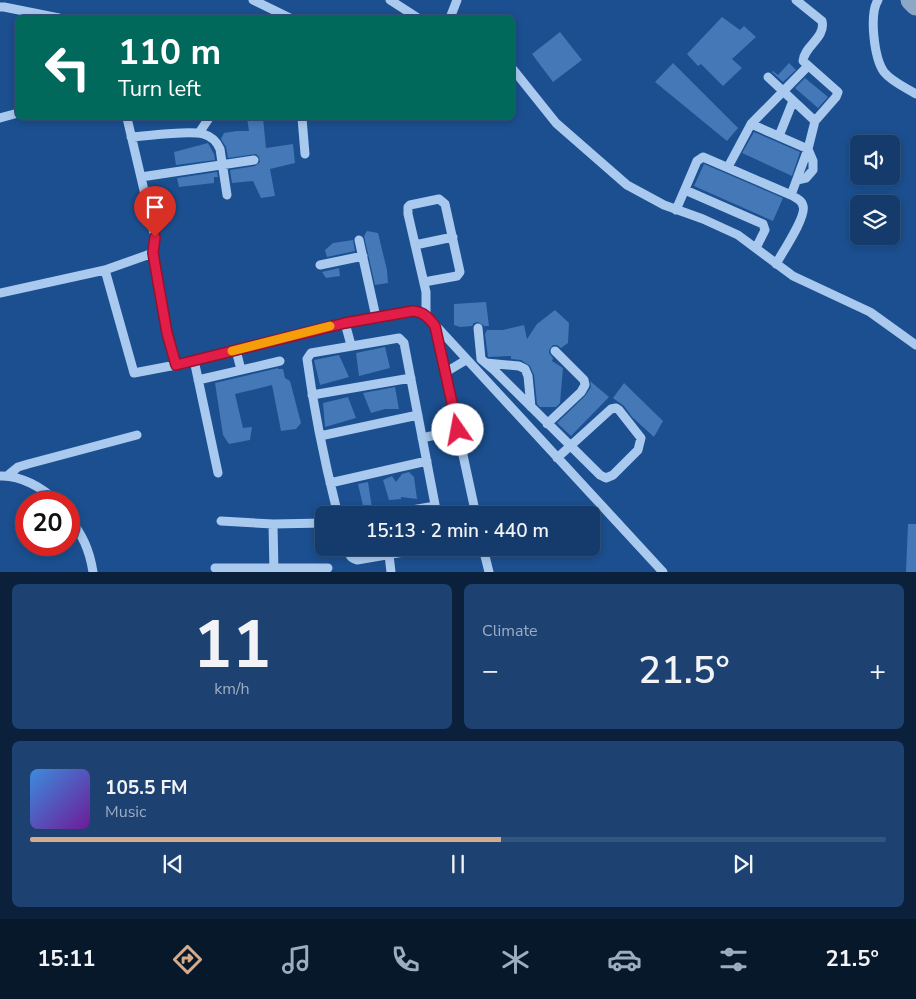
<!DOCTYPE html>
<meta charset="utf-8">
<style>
:root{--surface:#143b6b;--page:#1d4271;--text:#f1f3f6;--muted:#9dadc1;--line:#33557e;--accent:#d6ab8b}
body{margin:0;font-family:"Nunito Sans",sans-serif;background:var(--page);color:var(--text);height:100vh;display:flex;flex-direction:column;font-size:19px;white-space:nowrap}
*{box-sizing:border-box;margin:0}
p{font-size:16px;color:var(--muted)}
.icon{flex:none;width:28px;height:28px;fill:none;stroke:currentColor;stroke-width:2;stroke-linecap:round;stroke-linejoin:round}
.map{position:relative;height:572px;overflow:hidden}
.sheet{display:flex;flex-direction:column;gap:12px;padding:12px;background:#0b203b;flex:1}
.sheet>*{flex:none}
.top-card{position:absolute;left:15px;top:15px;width:500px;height:105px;border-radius:8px;box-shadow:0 2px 8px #0003,0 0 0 1px var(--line);background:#00695c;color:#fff;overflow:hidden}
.buttons{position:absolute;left:850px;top:135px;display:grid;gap:10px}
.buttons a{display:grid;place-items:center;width:50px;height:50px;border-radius:8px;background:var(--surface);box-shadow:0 2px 8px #0003,0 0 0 1px var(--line);font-size:25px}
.speed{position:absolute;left:15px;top:491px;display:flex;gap:10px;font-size:25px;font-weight:700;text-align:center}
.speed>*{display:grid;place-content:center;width:65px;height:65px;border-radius:50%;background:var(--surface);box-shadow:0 2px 8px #0003,0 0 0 1px var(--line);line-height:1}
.speed .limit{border:8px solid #d22;background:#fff;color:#111}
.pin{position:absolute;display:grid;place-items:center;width:42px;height:42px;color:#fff;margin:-51px -21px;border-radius:50% 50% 50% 0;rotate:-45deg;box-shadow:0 0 5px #0007}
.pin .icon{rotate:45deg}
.me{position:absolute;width:55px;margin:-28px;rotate:348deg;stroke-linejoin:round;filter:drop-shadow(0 0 4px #0008)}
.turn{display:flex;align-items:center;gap:18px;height:105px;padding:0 20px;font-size:22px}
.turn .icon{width:65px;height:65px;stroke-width:2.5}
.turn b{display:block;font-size:35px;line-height:42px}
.big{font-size:38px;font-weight:600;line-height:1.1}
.sheet .widget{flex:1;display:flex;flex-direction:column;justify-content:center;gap:8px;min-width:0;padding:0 18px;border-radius:8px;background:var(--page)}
.sheet .dial{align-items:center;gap:0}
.dial b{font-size:65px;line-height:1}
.song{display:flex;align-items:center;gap:15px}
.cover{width:60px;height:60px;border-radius:8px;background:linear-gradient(135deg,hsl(210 70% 55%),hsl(280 70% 35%))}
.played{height:5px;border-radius:2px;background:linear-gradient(90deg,var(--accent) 55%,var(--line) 55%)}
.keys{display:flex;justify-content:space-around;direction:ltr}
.heat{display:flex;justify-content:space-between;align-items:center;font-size:28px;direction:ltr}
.sheet .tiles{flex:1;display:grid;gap:12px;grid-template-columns:1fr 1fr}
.widget:last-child{grid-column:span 2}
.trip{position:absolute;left:315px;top:506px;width:285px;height:50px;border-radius:8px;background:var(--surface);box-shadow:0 2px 8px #0003,0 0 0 1px var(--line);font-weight:600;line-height:50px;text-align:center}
.tab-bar{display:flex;height:80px;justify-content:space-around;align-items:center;background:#08182b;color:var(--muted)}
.tab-bar .icon{width:35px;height:35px}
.tab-bar .selected{color:var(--accent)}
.tab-bar b{font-size:22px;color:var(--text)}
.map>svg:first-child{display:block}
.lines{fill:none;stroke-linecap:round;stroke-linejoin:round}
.taxiway{stroke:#8da7c7;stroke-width:21}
.building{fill:#4478b7}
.minor{stroke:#a9c9ee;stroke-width:9}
.route-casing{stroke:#92132f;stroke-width:12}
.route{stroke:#e11d48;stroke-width:9}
.slow{stroke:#f59e0b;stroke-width:9}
</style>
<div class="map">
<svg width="916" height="572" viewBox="0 0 916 572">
<rect width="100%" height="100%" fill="#1b4f8f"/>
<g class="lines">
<path class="taxiway" d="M911 0 916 5"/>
</g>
<path class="building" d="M722 17 740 30 744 26 756 37 732 59 742 68 723 86 701 64 698 66 687 54Z
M560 32 582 60 553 82 532 54Z
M673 63 738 128 727 141 655 82Z
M789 63 796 70 783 82 772 72 773 71 778 75Z
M805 78 828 97 818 108 795 88Z
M247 118H263L266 148 293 144 295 163 270 169 275 196 261 198 253 181 232 183 230 170 255 166 260 162 259 157 256 154 228 158 226 147 221 139 224 133 237 131H249Z
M754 132 800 152 792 176 742 153Z
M208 143 214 154 215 160 176 165 174 152Z
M704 164 783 198 773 221 694 186Z
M217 172 218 177H214V183L179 187 177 178Z
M367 231 378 233 387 270 388 283 375 285 364 236Z
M353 240 355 251 327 257 325 250 333 243Z
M339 268 340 276 326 278 322 272Z
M486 302 489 326H484L478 322 474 323 472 326 460 327 454 325V304Z
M555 310 569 323 568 343 561 348 557 345H553L549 350V353L553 358 552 361 563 368 560 403 556 407H540L537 404 534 375 530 366 521 360 511 359V356L488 357 485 334 487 330H503L524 325 527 339 537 324Z
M385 347 390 368 359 376 356 353Z
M339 355 349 377 320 385 314 360Z
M278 368V369H283L285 378 290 381 301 423 296 429 281 431 272 385 235 394 243 428 252 427 250 440 229 444 223 435 215 383Z
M590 381 609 397 571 436 557 423 585 396 591 387Z
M624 383 663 421 654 437 632 417 624 406 613 398Z
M395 387 399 409H385L371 413 363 393Z
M348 397 356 418 325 427 323 403Z
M409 472 414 477 417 499 401 497V499L389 500 383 480 392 476 396 482 402 474Z
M368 482 372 508 364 510 358 484Z
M908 524H916V572H906Z"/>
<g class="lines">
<path class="minor" d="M253 0 290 18
M390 0 418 18
M878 0C869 14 874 58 884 72 892 82 905 87 916 94
M0 7H4L59 18
M450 18 457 0
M512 68 556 123 627 185 664 205 703 219 738 235 793 276 870 312 916 345
M768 77 815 121
M0 118 18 113
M302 118 305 154
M751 124 808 149 813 161V170L806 178 797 180
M199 133 209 118
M779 136 793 101
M131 137C148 136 188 130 203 134 211 136 217 142 220 149L227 195
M728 167 751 124 808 66
M141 177 254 160
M685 190 763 224 765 230 756 248
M791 195 808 149 815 121 836 97 838 92 803 61C804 46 826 38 822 21L796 0
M676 210 697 161 703 157 791 195C796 198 802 200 803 206 807 216 782 253 776 264
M359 240 376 317
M415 245 453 237
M153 253 167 333 176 365
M320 265 363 256
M105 270 153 253 155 237 127 118
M424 282 457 276 460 272 445 204 439 199 410 205 408 207V214L426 292V315
M0 293 105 270 134 373 176 365 345 323 413 311 426 315 663 572
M345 323 351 345
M435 326 476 515
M478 328 481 359 494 370 600 475 606 478 613 475 638 450 641 438 619 410 616 408 611 409 557 458
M236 350 241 370
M194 360 218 473
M486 363 519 366 525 369 528 376 531 407
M446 372 466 360
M198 380 280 361
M312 395 411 378
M547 424 581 392 585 385 584 380 555 351
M320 436 418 415
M422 438 458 430
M0 476C21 475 43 488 57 502
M7 476 18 467 28 464 137 435
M330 483 427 461
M338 515C325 464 314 411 307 359L311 353 399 338 404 343 437 515
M383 515 435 506
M69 516C82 536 89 547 93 572
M221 521 273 524 324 523
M273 524 274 572
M347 548C349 554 350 558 357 560L427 548
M483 548 489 572
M389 555 391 572
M215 568H328"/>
</g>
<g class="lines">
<g class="route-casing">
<path id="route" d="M155 237 153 253 158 282 167 333 176 365 345 323 413 311C424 312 429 318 435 326L458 430"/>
</g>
<use href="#route" class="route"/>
<path class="slow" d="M232 351 330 326"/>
</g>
</svg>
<div class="buttons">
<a><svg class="icon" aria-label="sound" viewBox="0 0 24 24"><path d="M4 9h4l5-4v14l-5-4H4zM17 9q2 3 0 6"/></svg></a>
<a><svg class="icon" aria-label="layers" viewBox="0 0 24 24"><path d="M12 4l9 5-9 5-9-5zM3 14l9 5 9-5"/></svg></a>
</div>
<div class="speed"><div class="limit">20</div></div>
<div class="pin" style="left:155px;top:237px;background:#d93025"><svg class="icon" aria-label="arrive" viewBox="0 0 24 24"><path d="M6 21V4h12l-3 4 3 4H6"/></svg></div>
<svg class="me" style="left:458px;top:430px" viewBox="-20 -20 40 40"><circle r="19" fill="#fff"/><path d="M0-13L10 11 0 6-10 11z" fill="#e11d48"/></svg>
<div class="trip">15:13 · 2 min · 440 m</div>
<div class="top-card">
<div class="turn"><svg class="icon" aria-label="left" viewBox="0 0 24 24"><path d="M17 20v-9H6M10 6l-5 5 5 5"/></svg><div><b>110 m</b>Turn left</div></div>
</div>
</div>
<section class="sheet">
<div class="tiles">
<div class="widget dial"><b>11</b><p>km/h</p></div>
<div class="widget"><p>Climate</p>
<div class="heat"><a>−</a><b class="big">21.5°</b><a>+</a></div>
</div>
<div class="widget">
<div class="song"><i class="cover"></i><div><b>105.5 FM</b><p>Music</p></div></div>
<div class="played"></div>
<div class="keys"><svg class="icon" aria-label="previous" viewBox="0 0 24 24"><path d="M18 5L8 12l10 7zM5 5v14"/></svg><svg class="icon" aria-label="pause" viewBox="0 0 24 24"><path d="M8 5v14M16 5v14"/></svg><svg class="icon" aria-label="next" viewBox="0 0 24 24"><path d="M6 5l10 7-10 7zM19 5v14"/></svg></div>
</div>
</div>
</section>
<nav class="tab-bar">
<b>15:11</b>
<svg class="icon selected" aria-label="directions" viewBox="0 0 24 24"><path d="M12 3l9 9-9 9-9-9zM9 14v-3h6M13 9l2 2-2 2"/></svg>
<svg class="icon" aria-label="music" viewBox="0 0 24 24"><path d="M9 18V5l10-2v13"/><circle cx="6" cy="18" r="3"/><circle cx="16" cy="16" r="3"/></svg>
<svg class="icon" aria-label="phone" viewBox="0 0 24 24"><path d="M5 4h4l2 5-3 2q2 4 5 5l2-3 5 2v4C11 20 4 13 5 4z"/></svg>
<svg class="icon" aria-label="climate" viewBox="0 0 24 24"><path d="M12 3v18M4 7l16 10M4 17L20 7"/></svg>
<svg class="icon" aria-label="car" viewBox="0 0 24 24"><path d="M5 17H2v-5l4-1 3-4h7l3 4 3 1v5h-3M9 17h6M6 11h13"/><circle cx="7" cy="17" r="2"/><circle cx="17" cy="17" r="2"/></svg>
<svg class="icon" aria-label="filters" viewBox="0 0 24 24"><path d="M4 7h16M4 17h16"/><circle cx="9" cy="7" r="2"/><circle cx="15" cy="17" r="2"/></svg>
<b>21.5°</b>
</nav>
